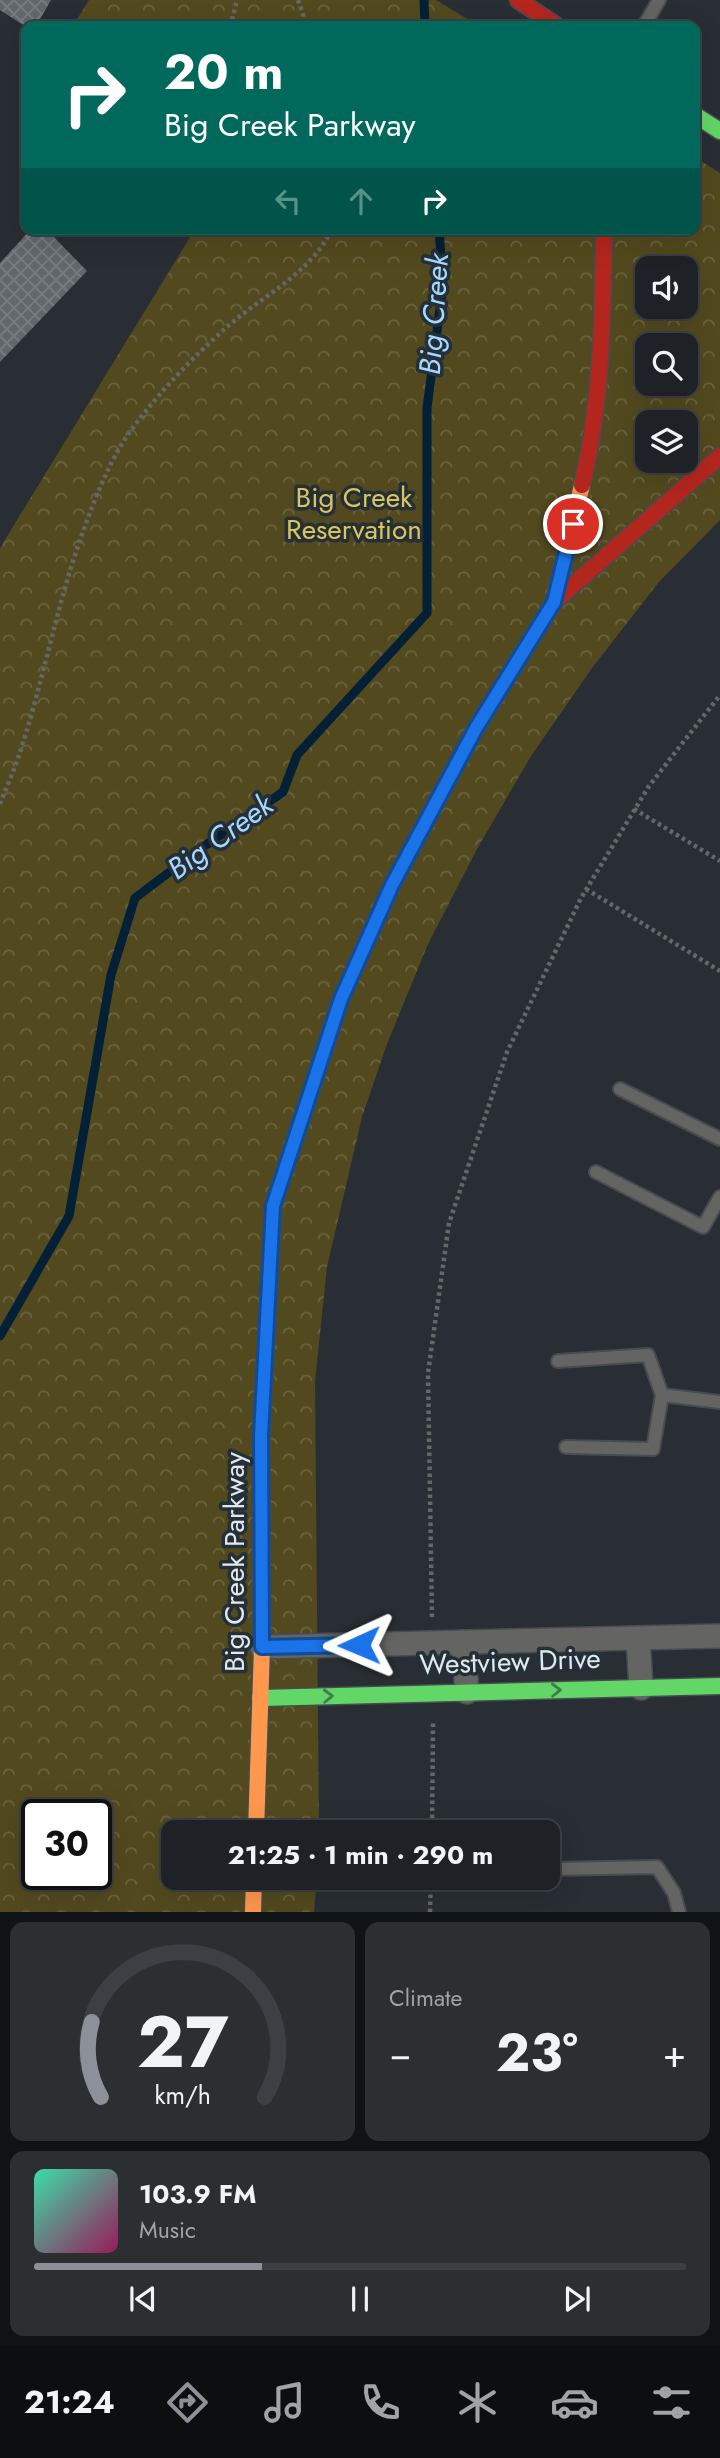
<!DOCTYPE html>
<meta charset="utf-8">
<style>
:root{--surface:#1e2226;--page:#2b2f32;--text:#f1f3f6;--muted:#a1a4a7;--line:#3c3f43;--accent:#8c9099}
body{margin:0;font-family:Jost,sans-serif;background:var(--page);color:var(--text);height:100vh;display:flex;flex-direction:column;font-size:26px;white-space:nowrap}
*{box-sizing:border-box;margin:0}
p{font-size:23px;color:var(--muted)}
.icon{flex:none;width:38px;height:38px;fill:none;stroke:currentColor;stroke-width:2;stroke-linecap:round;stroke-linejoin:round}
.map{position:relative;height:1912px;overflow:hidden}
.panel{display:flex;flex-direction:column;gap:10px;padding:10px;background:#101315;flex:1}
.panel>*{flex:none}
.banner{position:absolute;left:21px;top:21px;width:679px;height:214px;border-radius:14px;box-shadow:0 7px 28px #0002,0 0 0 2px var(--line);background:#00695c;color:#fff;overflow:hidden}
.buttons{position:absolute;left:635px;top:256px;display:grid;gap:14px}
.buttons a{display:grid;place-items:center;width:63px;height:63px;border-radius:14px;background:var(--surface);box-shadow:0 7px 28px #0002,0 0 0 2px var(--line);font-size:35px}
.speed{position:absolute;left:21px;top:1799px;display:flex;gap:14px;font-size:35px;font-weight:700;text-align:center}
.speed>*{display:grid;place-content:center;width:91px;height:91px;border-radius:50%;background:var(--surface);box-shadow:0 7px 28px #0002,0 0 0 2px var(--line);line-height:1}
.speed .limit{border:4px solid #111;border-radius:10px;background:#fff;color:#111}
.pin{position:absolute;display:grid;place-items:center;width:60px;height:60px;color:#fff;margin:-30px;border:4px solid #fff;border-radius:50%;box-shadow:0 2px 7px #0007}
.me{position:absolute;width:77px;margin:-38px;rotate:269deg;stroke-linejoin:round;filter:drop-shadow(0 0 5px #0008)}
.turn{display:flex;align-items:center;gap:24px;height:147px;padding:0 28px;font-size:32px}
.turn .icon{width:91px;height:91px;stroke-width:2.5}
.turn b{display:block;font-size:49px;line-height:60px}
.lanes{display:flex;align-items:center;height:66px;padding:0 28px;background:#0003;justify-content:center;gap:35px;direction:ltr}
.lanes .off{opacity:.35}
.big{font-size:52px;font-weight:700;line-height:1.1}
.panel .card{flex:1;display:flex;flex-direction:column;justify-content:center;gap:10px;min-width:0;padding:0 24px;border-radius:14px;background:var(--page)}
.panel .dial{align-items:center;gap:0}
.dial svg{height:182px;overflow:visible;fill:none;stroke:var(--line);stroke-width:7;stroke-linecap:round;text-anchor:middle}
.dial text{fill:var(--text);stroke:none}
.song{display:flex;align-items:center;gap:21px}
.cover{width:84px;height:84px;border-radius:10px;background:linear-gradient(135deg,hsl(160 70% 55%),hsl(330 70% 35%))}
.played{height:7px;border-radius:4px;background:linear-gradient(90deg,var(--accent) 35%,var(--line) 35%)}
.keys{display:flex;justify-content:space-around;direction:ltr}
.heat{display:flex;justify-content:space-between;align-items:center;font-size:38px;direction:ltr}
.panel .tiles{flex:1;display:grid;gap:10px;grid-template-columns:1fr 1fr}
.card:last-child{grid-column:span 2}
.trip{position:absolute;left:161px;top:1820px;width:399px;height:70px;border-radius:14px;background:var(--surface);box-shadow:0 7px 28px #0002,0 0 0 2px var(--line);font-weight:700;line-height:70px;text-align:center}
.menu{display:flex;height:112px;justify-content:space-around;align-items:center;background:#0c0e0f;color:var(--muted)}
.menu .icon{width:49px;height:49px}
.menu .current{color:var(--accent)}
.menu b{font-size:32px;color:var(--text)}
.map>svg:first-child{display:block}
.park{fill:url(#park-crowns);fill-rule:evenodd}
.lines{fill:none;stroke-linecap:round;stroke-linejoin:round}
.stream{stroke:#042036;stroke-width:9}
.building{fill:url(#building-cross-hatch)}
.lane-casing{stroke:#464c50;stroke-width:16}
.street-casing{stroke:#464c50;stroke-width:26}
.fast-casing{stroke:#464c50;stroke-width:19}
.slow-casing{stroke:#464c50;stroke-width:19}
.jam-casing{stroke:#464c50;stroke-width:19}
.path{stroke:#646768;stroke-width:4.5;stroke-dasharray:3.5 3.5;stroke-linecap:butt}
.lane{stroke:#646463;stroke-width:12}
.street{stroke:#646463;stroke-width:23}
.fast{stroke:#63d668;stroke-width:16}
.slow{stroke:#ff974d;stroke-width:16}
.jam{stroke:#b3261e;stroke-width:16}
.oneway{stroke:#407a4d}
.route-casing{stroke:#114b97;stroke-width:18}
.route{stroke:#1a73e8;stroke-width:12}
.labels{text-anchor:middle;stroke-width:7;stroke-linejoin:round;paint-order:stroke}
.park-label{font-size:28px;fill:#dbc45c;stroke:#242f37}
.street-label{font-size:28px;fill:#e1e8ee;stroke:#242f37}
.water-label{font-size:30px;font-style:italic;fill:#a5d7ff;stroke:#242f37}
</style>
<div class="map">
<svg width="720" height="1912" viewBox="0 0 720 1912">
<defs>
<pattern id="park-crowns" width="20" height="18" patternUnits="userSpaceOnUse" patternTransform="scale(1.75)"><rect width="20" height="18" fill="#52491e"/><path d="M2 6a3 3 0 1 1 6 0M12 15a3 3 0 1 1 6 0" fill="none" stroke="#6b633f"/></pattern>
<pattern id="building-cross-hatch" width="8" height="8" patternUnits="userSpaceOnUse" patternTransform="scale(1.75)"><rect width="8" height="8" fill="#61676b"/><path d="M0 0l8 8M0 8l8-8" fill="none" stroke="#777d80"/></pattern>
</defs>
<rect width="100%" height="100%" fill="#282e33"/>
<path class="park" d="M89 0H436L479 26H73Z
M695 157 720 173V520L658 583 592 668 531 756 477 849 428 944 387 1044 362 1117 327 1267 315 1382 319 1832H173V1878H317L314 1912H0V548L195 229H695ZM648 268H686V306H648ZM648 345H686V383H648ZM648 422H686V460H648ZM37 1815H96V1874H37Z"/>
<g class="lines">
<path class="stream" d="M424 0 425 26
M0 1336 69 1216 111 975 135 898 200 849 283 792 297 755 427 613V408L443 285 439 229"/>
</g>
<path class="building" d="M0 0H51L36 26H25L0 10Z
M31 229H46L87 271 0 362V263Z"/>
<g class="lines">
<g class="lane-casing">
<path id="lane" d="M644 26 659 0
M620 1089 720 1139
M596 1172 703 1227 720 1197
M558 1361 648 1355 662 1395
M566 1447 653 1449 662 1395 720 1402
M552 1869 657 1867 674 1893 679 1912"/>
</g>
<g class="street-casing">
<path id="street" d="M638 1638 641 1688
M463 1642 467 1692
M262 1647 720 1636"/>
</g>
<g class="fast-casing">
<path id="fast" d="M695 115 720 131
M260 1698 720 1686"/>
</g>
<g class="slow-casing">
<path id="slow" d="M360 956 392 885 476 728 554 602 582 485
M256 1832 262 1647 261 1435 271 1247
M253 1912 254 1878"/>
</g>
<g class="jam-casing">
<path id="jam" d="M518 0 557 26
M582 485C602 401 603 315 604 229
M554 602 720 456
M271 1247 273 1206 341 999 360 956"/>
</g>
<path class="path" d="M298 0 303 14V26
M235 26 232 20 237 0
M0 804C6 788 14 771 19 755 42 686 55 614 78 546 91 509 104 472 125 439 154 397 190 360 228 326 264 295 311 273 332 229
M634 809 720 861
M586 889 720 971
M432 1617 428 1373 449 1223 507 1052 581 898 649 786 720 695
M432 1832 433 1723
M430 1912 431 1878"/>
<use href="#lane" class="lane"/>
<use href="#street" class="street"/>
<use href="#fast" class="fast"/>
<use href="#slow" class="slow"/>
<use href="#jam" class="jam"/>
</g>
<defs><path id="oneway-chevron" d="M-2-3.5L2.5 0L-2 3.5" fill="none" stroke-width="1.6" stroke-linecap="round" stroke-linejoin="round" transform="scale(1.75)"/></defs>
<g class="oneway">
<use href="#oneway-chevron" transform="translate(556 1690) rotate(-2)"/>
<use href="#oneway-chevron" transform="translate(328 1696) rotate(-2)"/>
</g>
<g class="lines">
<g class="route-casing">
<path id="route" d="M359 1645 262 1647 261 1435 273 1206 341 999 392 885 416 840 476 728 554 602 573 524"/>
</g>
<use href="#route" class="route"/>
</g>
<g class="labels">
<g class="park-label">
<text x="354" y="507">Big Creek<tspan x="354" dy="32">Reservation</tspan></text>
</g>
<g class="street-label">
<text transform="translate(234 1562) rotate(-90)" y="10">Big Creek Parkway</text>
<text transform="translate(510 1661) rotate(-2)" y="10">Westview Drive</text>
</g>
<g class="water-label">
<text transform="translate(434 314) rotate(-86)" y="10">Big Creek</text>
<text transform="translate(220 837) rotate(-36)" y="10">Big Creek</text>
</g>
</g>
</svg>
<div class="buttons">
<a><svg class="icon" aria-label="sound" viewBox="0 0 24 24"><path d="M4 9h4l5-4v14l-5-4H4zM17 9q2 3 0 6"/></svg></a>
<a><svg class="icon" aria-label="search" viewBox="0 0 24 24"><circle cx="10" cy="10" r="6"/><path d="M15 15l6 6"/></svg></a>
<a><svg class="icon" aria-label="layers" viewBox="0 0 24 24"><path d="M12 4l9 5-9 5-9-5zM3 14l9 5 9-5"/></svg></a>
</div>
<div class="speed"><div class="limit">30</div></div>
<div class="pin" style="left:573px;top:524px;background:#d93025"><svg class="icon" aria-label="arrive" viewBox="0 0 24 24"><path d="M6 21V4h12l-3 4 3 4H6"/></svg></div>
<svg class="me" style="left:359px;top:1645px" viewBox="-20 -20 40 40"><path d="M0-17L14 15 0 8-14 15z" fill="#1a73e8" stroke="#fff" stroke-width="4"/></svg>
<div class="trip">21:25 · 1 min · 290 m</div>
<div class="banner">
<div class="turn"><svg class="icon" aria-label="right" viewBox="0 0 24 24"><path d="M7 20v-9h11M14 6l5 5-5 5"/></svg><div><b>20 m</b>Big Creek Parkway</div></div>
<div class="lanes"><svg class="icon off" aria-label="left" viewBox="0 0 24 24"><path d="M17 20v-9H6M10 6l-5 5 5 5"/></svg><svg class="icon off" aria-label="ahead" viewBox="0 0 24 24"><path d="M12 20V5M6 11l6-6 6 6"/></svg><svg class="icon" aria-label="right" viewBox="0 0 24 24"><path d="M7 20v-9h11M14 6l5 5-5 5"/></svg></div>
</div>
</div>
<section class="panel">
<div class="tiles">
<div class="card dial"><svg viewBox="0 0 100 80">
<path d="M14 69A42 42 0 1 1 86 69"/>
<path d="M14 69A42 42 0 0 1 10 36" stroke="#8c9099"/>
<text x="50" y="56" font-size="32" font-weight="700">27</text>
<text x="50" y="72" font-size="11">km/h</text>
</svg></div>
<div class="card"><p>Climate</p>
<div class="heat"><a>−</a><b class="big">23°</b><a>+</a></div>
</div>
<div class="card">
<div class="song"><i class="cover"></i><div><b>103.9 FM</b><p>Music</p></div></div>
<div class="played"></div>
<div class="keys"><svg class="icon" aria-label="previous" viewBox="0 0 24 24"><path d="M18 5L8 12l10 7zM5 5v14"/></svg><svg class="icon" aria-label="pause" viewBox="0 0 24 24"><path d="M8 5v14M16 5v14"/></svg><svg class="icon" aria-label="next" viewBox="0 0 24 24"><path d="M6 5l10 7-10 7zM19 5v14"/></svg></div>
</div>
</div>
</section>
<nav class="menu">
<b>21:24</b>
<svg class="icon current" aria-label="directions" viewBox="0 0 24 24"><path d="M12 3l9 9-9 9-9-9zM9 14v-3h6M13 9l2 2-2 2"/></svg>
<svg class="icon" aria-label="music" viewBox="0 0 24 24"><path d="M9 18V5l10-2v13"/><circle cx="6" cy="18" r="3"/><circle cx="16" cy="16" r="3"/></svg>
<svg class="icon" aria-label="phone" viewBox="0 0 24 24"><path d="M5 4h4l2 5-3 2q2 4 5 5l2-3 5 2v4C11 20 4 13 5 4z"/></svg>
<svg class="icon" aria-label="climate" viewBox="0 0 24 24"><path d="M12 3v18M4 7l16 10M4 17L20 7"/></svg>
<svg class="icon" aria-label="car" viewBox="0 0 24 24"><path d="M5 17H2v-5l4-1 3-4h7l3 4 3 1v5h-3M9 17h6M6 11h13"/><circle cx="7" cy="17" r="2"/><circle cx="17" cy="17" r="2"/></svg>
<svg class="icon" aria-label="filters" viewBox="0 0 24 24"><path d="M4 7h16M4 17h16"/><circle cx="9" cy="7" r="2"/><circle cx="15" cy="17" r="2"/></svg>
</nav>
